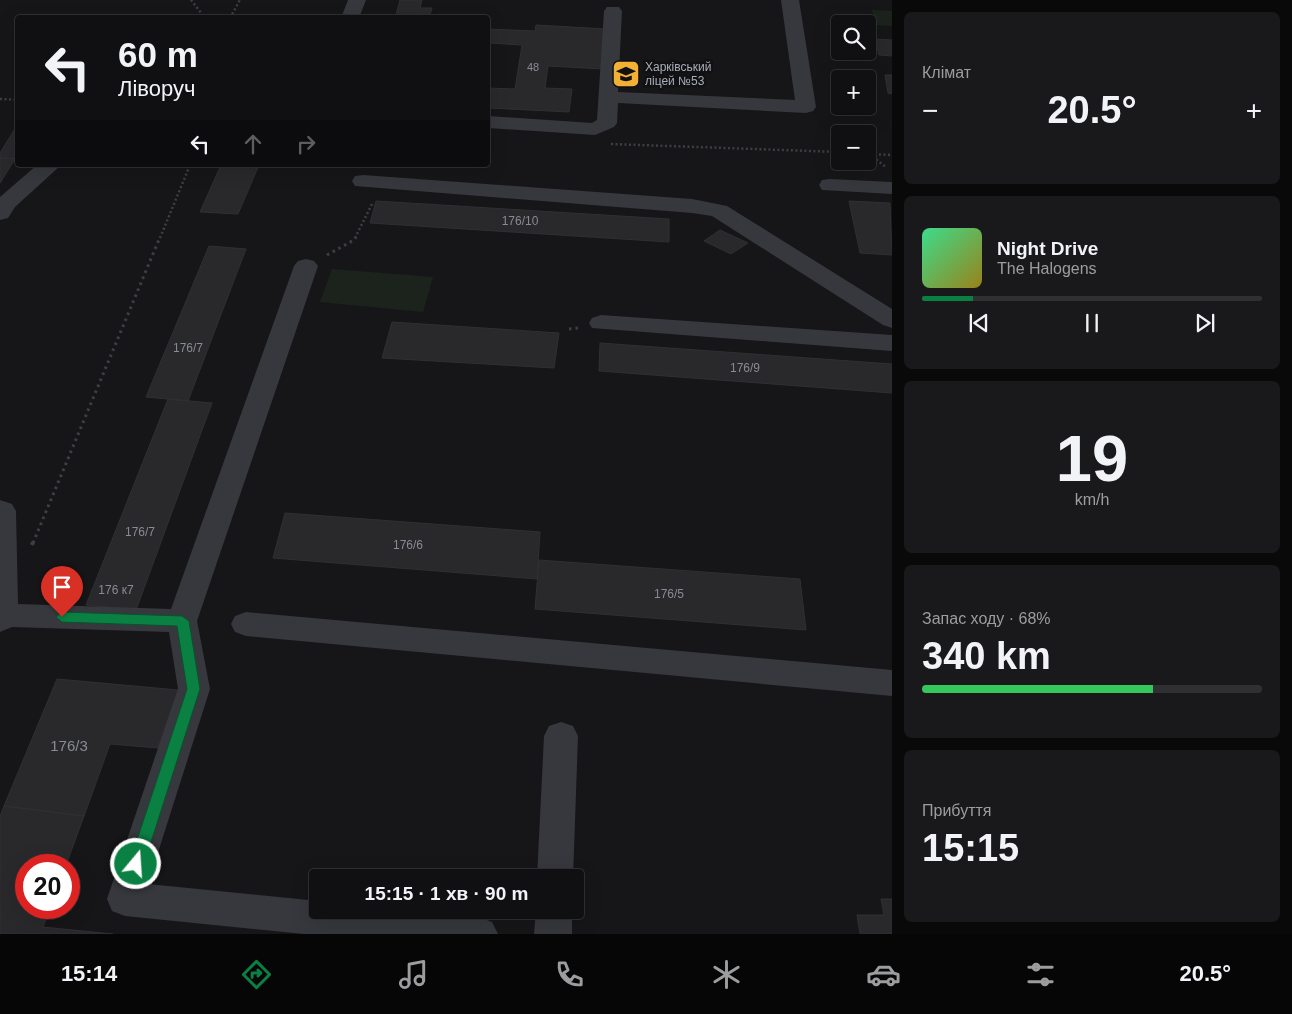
<!DOCTYPE html>
<html lang="uk">
<meta charset="utf-8">
<style>
:root{--surface:#101012;--page:#19191b;--text:#f1f3f6;--muted:#9c9d9f;--line:#303032;--accent:#0b8043}
body{margin:0;font-family:Arial,sans-serif;background:var(--page);color:var(--text);height:100vh;display:flex;flex-direction:column;font-size:19px;white-space:nowrap}
*{box-sizing:border-box;margin:0}
p{font-size:16px;color:var(--muted)}
.icon{flex:none;width:28px;height:28px;fill:none;stroke:currentColor;stroke-width:2;stroke-linecap:round;stroke-linejoin:round}
.map{position:relative;flex:1;overflow:hidden}
.drawer{display:flex;flex-direction:column;gap:12px;padding:12px;background:#09090a;width:400px}
.drawer>*{flex:none}
.guide{position:absolute;left:15px;top:15px;width:475px;height:152px;border-radius:5px;box-shadow:0 5px 20px #0002,0 0 0 1px var(--line);background:#101012;color:var(--text);overflow:hidden}
.controls{position:absolute;left:831px;top:15px;display:grid;gap:10px}
.controls a{display:grid;place-items:center;width:45px;height:45px;border-radius:5px;background:var(--surface);box-shadow:0 5px 20px #0002,0 0 0 1px var(--line);font-size:25px}
.speed{position:absolute;left:15px;top:854px;display:flex;gap:10px;font-size:25px;font-weight:700;text-align:center}
.speed>*{display:grid;place-content:center;width:65px;height:65px;border-radius:50%;background:var(--surface);box-shadow:0 5px 20px #0002,0 0 0 1px var(--line);line-height:1}
.speed .limit{border:8px solid #d22;background:#fff;color:#111}
.pin{position:absolute;display:grid;place-items:center;width:42px;height:42px;color:#fff;margin:-51px -21px;border-radius:50% 50% 50% 0;rotate:-45deg;box-shadow:0 0 5px #0007}
.pin .icon{rotate:45deg}
.me{position:absolute;width:55px;margin:-28px;rotate:18deg;stroke-linejoin:round;filter:drop-shadow(0 0 4px #0008)}
.turn{display:flex;align-items:center;gap:18px;height:105px;padding:0 20px;font-size:22px}
.turn .icon{width:65px;height:65px;stroke-width:2.5}
.turn b{display:block;font-size:35px;line-height:42px}
.lanes{display:flex;align-items:center;height:48px;padding:0 20px;background:#0003;justify-content:center;gap:25px;direction:ltr}
.lanes .off{opacity:.35}
.big{font-size:38px;font-weight:800;line-height:1.1}
.drawer .widget{flex:1;display:flex;flex-direction:column;justify-content:center;gap:8px;min-width:0;padding:0 18px;border-radius:8px;background:var(--page)}
.drawer .dial{align-items:center;gap:0}
.dial b{font-size:65px;line-height:1}
.song{display:flex;align-items:center;gap:15px}
.cover{width:60px;height:60px;border-radius:8px;background:linear-gradient(135deg,hsl(150 70% 55%),hsl(50 70% 35%))}
.played{height:5px;border-radius:2px;background:linear-gradient(90deg,var(--accent) 15%,var(--line) 15%)}
.keys{display:flex;justify-content:space-around;direction:ltr}
.heat{display:flex;justify-content:space-between;align-items:center;font-size:28px;direction:ltr}
.charge{height:8px;border-radius:4px;background:linear-gradient(90deg,#34c759 68%,var(--line) 0)}
.trip{position:absolute;left:309px;top:869px;width:275px;height:50px;border-radius:5px;background:var(--surface);box-shadow:0 5px 20px #0002,0 0 0 1px var(--line);font-weight:800;line-height:50px;text-align:center}
.dock{display:flex;height:80px;justify-content:space-around;align-items:center;background:#060607;color:var(--muted)}
.dock .icon{width:35px;height:35px}
.dock .on{color:var(--accent)}
.dock b{font-size:22px;color:var(--text)}
main{display:flex;flex:1;min-height:0}
.map>svg:first-child{display:block}
.green{fill:#1c231d}
.building{fill:#29292c;stroke:#303034}
.lines{fill:none;stroke-linecap:round;stroke-linejoin:round}
.path-far2{stroke:#3d3f44;stroke-width:2.5;stroke-dasharray:2 2.5;stroke-linecap:butt}
.path-far1{stroke:#3d3f44;stroke-width:3;stroke-dasharray:2.5 4;stroke-linecap:butt}
.path{stroke:#3d3f44;stroke-width:4;stroke-dasharray:3 4.5;stroke-linecap:butt}
.minor{fill:#37383d;fill-rule:evenodd}
.route{fill:#0b8043;stroke:#07532c}
.labels{text-anchor:middle;stroke-width:5;stroke-linejoin:round;paint-order:stroke}
.far-number-label{font-size:11px;fill:#888b94}
.far-poi-label{font-size:12px;fill:#a8adb8;stroke:#111113;text-anchor:start}
.number-label{font-size:12px;fill:#888b94}
.near-number-label{font-size:15px;fill:#888b94}
</style>
<main>
<div class="map">
<svg width="892" height="934" viewBox="0 0 892 934">
<rect width="100%" height="100%" fill="#161618"/>
<path class="green" d="M872 10 892 11V26L876 25Z
M332 269 433 277 423 312 320 302Z"/>
<path class="building" d="M400 0H422L420 8H432L429 18H395Z
M536 25 606 29 603 69 548 66 545 88 572 89 569 112 488 108V88L515 89 522 45 488 43V29L535 31Z
M875 39 892 40V56L879 55Z
M885 75H892V94L888 93Z
M16 127 18 159 0 158V153Z
M0 158 15 159 0 183Z
M221 165H259L238 214 200 212Z
M376 201 669 219V242L370 223Z
M849 201 890 203 892 255 860 253Z
M720 230 748 243 731 254 704 241Z
M209 246 246 249 188 401 146 397Z
M392 322 559 333 554 368 382 358Z
M600 343 892 364V393L599 371Z
M168 399 212 403 136 610 86 605Z
M285 513 540 532 537 579 273 558Z
M539 560 800 579 806 630 535 609Z
M57 679 178 690 158 748 110 744 84 816 4 806Z
M4 806 84 816 66 865H26V908H50L43 927 113 934H0V816Z
M881 899H892V934H860L857 915H884Z"/>
<g class="lines">
<path class="path-far2" d="M191 0 205 18
M230 18 240 0
M0 99 18 100
M611 144 840 152
M869 154 886 167
M870 154 892 155
M160 238 190 165
M355 238 373 202"/>
<path class="path-far1" d="M327 255 354 240 356 237
M569 329 578 328
M33 543 160 237"/>
<path class="path" d="M32 545 33 542"/>
<path class="minor" d="M348 0H366L359 18H341Z
M781 0H799L816 107 813 111 806 113 618 103 617 123 614 127 595 135 488 128V116L592 123 597 120 604 11 607 7H619L622 11 618 92 795 100Z
M37 165 60 166 15 207 8 218 0 220V197Z
M363 175 692 199 727 206 892 309V328L883 325 712 216 692 213 355 186 352 181 355 176Z
M830 179 892 182V194L822 190 819 185 822 180Z
M306 259 314 261 318 266 197 621 210 689 148 884 318 901V910C367 910 448 904 492 922L498 934H304L125 916 112 911 107 899 178 689 169 632 12 627 0 632V500L12 504 16 511 18 604 171 609 294 266 298 261Z
M601 315 892 335V351L592 328 589 323 592 318Z
M246 612 892 670V696L246 636 235 632 231 624 235 616Z
M561 722 573 726 578 736 573 878H537L544 736 549 726Z
M536 910H572V934H534Z"/>
</g>
<path class="route" d="M62 612 182 616 189 621 200 689 144 864 142 869 136 871 131 869 129 864 187 689 177 626 62 622 56 617Z"/>
<defs>
<g id="school-square" transform="scale(1.4375)"><rect x="-9" y="-9" width="18" height="18" rx="4" fill="#f2b134" stroke="#111113"/><path d="M0-5L7-2L0 1L-7-2ZM-4 1L0 2.5L4 1V4Q0 6-4 4Z" fill="#111"/></g>
</defs>
<g fill-rule="evenodd">
<use href="#school-square" x="626" y="74"/>
</g>
<g class="labels">
<g class="far-number-label">
<text x="533" y="71">48</text>
</g>
<g class="far-poi-label">
<text x="645" y="71">Харківський<tspan x="645" dy="14">ліцей №53</tspan></text>
</g>
<g class="number-label">
<text x="520" y="225">176/10</text>
<text x="188" y="352">176/7</text>
<text x="745" y="372">176/9</text>
<text x="140" y="536">176/7</text>
<text x="408" y="549">176/6</text>
<text x="116" y="594">176 к7</text>
<text x="669" y="598">176/5</text>
</g>
<g class="near-number-label">
<text x="69" y="751">176/3</text>
</g>
</g>
</svg>
<div class="controls">
<a><svg class="icon" aria-label="search" viewBox="0 0 24 24"><circle cx="10" cy="10" r="6"/><path d="M15 15l6 6"/></svg></a>
<a>+</a>
<a>−</a>
</div>
<div class="speed"><div class="limit">20</div></div>
<div class="pin" style="left:62px;top:617px;background:#d93025"><svg class="icon" aria-label="arrive" viewBox="0 0 24 24"><path d="M6 21V4h12l-3 4 3 4H6"/></svg></div>
<svg class="me" style="left:136px;top:864px" viewBox="-20 -20 40 40"><circle r="17" fill="#0b8043" stroke="#fff" stroke-width="3"/><path d="M0-11L8 9 0 5-8 9z" fill="#fff"/></svg>
<div class="trip">15:15 · 1 хв · 90 m</div>
<div class="guide">
<div class="turn"><svg class="icon" aria-label="left" viewBox="0 0 24 24"><path d="M17 20v-9H6M10 6l-5 5 5 5"/></svg><div><b>60 m</b>Ліворуч</div></div>
<div class="lanes"><svg class="icon" aria-label="left" viewBox="0 0 24 24"><path d="M17 20v-9H6M10 6l-5 5 5 5"/></svg><svg class="icon off" aria-label="ahead" viewBox="0 0 24 24"><path d="M12 20V5M6 11l6-6 6 6"/></svg><svg class="icon off" aria-label="right" viewBox="0 0 24 24"><path d="M7 20v-9h11M14 6l5 5-5 5"/></svg></div>
</div>
</div>
<section class="drawer">
<div class="widget"><p>Клімат</p>
<div class="heat"><a>−</a><b class="big">20.5°</b><a>+</a></div>
</div>
<div class="widget">
<div class="song"><i class="cover"></i><div><b>Night Drive</b><p>The Halogens</p></div></div>
<div class="played"></div>
<div class="keys"><svg class="icon" aria-label="previous" viewBox="0 0 24 24"><path d="M18 5L8 12l10 7zM5 5v14"/></svg><svg class="icon" aria-label="pause" viewBox="0 0 24 24"><path d="M8 5v14M16 5v14"/></svg><svg class="icon" aria-label="next" viewBox="0 0 24 24"><path d="M6 5l10 7-10 7zM19 5v14"/></svg></div>
</div>
<div class="widget dial"><b>19</b><p>km/h</p></div>
<div class="widget"><p>Запас ходу · 68%</p><b class="big">340 km</b><div class="charge"></div></div>
<div class="widget"><p>Прибуття</p><b class="big">15:15</b></div>
</section>
</main>
<nav class="dock">
<b>15:14</b>
<svg class="icon on" aria-label="directions" viewBox="0 0 24 24"><path d="M12 3l9 9-9 9-9-9zM9 14v-3h6M13 9l2 2-2 2"/></svg>
<svg class="icon" aria-label="music" viewBox="0 0 24 24"><path d="M9 18V5l10-2v13"/><circle cx="6" cy="18" r="3"/><circle cx="16" cy="16" r="3"/></svg>
<svg class="icon" aria-label="phone" viewBox="0 0 24 24"><path d="M5 4h4l2 5-3 2q2 4 5 5l2-3 5 2v4C11 20 4 13 5 4z"/></svg>
<svg class="icon" aria-label="climate" viewBox="0 0 24 24"><path d="M12 3v18M4 7l16 10M4 17L20 7"/></svg>
<svg class="icon" aria-label="car" viewBox="0 0 24 24"><path d="M5 17H2v-5l4-1 3-4h7l3 4 3 1v5h-3M9 17h6M6 11h13"/><circle cx="7" cy="17" r="2"/><circle cx="17" cy="17" r="2"/></svg>
<svg class="icon" aria-label="filters" viewBox="0 0 24 24"><path d="M4 7h16M4 17h16"/><circle cx="9" cy="7" r="2"/><circle cx="15" cy="17" r="2"/></svg>
<b>20.5°</b>
</nav>
